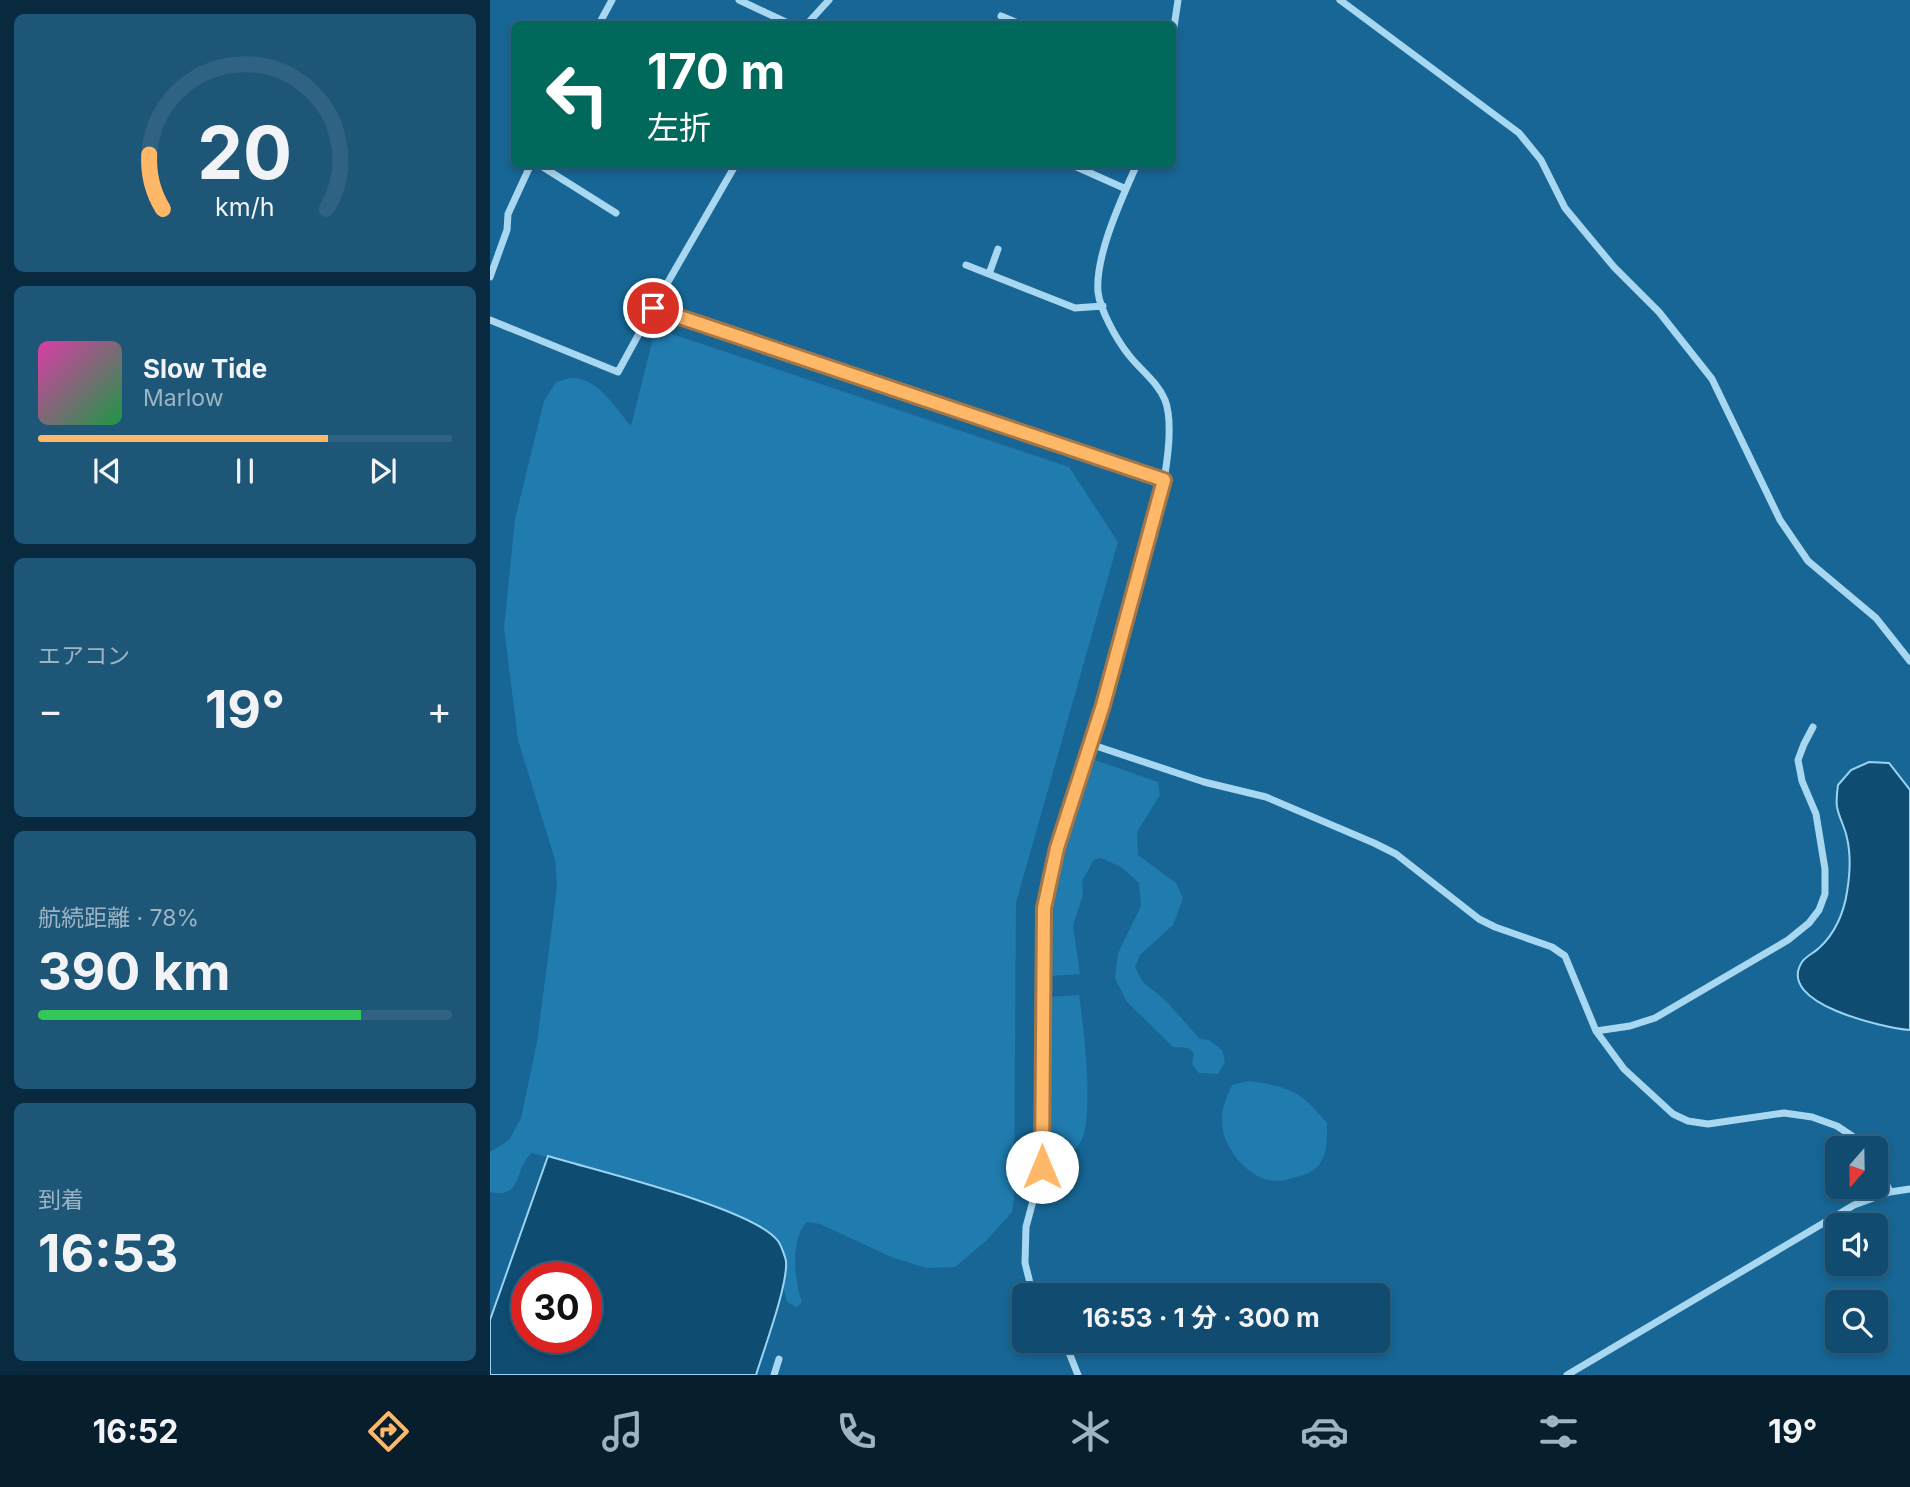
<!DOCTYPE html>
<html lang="ja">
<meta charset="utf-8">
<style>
:root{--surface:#114c70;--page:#1e5678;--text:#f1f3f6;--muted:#9cb4c3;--line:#306383;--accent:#ffb768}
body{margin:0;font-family:Inter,"Noto Sans JP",sans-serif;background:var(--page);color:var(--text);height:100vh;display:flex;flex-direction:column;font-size:26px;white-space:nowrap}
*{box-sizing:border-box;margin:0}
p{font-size:23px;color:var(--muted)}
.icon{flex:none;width:38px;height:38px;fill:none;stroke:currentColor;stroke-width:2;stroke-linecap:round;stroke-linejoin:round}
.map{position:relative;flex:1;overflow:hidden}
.panel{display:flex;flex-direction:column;gap:14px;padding:14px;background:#092a3e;width:490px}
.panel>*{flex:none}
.banner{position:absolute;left:21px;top:21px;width:665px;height:147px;border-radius:10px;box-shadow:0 4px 10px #0003,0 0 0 2px var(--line);background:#00695c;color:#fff;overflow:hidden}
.needle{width:46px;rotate:200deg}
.tools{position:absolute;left:1335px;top:1136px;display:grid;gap:14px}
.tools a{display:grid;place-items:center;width:63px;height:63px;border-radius:10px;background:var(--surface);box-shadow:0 4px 10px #0003,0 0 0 2px var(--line);font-size:35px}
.speed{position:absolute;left:21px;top:1262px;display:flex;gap:14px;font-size:35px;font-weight:700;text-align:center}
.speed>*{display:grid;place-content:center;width:91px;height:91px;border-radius:50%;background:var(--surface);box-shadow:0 4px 10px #0003,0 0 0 2px var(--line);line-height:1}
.speed .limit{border:10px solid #d22;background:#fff;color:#111}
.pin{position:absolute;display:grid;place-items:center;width:60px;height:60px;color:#fff;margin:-30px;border:4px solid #fff;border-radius:50%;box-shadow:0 2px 7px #0007}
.me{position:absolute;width:77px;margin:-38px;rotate:0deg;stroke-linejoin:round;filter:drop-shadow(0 0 5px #0008)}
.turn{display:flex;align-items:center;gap:24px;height:147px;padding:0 21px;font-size:32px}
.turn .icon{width:91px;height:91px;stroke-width:2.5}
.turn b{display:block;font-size:49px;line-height:60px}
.big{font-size:52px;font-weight:700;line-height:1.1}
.panel .card{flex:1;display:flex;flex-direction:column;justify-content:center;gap:10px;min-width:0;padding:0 24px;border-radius:10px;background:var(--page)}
.panel .dial{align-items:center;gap:0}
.dial svg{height:182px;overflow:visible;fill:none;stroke:var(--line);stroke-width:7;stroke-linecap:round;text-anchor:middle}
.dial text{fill:var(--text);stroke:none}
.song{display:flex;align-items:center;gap:21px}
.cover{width:84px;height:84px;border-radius:10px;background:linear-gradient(135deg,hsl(320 70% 55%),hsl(140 70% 35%))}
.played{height:7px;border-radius:4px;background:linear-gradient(90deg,var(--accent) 70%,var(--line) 70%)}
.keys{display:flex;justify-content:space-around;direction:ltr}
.heat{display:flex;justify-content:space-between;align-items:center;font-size:38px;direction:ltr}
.charge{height:10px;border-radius:5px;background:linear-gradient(90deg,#34c759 78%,var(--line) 0)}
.trip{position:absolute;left:522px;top:1283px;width:378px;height:70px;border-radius:10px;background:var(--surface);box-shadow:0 4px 10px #0003,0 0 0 2px var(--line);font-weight:700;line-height:70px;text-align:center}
.dock{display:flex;height:112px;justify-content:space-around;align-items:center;background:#071e2d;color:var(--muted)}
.dock .icon{width:49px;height:49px}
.dock .current{color:var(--accent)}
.dock b{font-size:32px;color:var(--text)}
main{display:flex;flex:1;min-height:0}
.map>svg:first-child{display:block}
.green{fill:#207bae}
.water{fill:#0f4c72;stroke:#9bd4f3;stroke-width:2;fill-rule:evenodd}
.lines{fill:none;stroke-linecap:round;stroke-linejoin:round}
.minor{stroke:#a8d7f1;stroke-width:7}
.route-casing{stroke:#a67744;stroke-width:18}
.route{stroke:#ffb768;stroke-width:12}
</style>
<main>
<section class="panel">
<div class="card dial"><svg viewBox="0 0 100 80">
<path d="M14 69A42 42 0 1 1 86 69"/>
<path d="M14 69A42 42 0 0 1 8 45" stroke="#ffb768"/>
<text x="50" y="56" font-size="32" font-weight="700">20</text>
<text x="50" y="72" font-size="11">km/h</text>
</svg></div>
<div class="card">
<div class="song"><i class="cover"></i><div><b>Slow Tide</b><p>Marlow</p></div></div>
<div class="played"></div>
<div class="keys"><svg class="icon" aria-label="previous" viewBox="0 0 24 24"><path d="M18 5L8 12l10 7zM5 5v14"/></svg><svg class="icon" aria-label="pause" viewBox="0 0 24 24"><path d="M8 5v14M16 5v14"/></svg><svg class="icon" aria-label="next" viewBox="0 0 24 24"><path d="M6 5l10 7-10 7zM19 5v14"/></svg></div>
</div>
<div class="card"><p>エアコン</p>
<div class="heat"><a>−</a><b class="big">19°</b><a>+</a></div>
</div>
<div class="card"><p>航続距離 · 78%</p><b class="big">390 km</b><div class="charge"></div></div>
<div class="card"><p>到着</p><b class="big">16:53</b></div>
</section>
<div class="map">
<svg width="1420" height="1375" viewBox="0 0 1420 1375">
<rect width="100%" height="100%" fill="#176695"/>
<path class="green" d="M179 333 579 467 628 542 526 903 524 1199 522 1212 496 1241 465 1267 436 1268 401 1257 330 1224 317 1222C300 1239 304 1280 312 1302L307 1307 297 1302 293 1285 296 1261 199 1197 42 1153C24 1166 34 1200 0 1192V1152L19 1140 31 1118 47 1042 67 887 65 860 28 740 14 628 25 519 54 401 66 382C71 381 77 378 82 378 108 377 126 409 141 426L163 338Z
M605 760 668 782 670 795 647 832 648 855 686 883 693 898 683 925 650 955 645 967 652 981 676 1001 710 1039 719 1040 732 1050 735 1062 728 1074 709 1073 702 1064 704 1054 699 1048 683 1047 637 1002 625 978 628 953 651 906 649 883 631 867 611 858 604 860 592 881 593 894 583 926 590 974 562 976 560 908 574 851Z
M589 995C594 1029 603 1106 593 1137 591 1142 587 1147 584 1151L572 1154 561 1150 556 1142 558 997Z
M759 1081C801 1087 810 1091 837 1123 837 1138 838 1152 829 1165 824 1172 814 1175 806 1177 801 1178 795 1181 790 1181 761 1183 732 1149 732 1121 731 1108 737 1097 742 1085Z"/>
<path class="water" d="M1379 762 1399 763 1420 790V1030C1395 1028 1285 1004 1312 962 1316 956 1324 953 1329 948 1345 934 1354 912 1357 892 1360 874 1361 855 1357 838 1355 827 1349 818 1347 807 1346 800 1347 792 1348 785L1361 770Z
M58 1156C103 1170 264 1208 288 1241 291 1245 295 1256 296 1261 298 1285 274 1349 266 1375H0V1320ZM37 1278H96V1337H37Z"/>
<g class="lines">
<path class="minor" d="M249 0 300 24
M850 0 1029 133 1051 160 1075 208 1124 267 1169 312 1222 379 1290 520 1318 561 1386 618 1420 661
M511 16 530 24
M109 24 122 0
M317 24 339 0
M682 41 688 0
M48 164 126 213
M580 164 636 189
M476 265 585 308 613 306
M499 274 508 249
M0 277 17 230 18 214 41 164
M163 308 246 164
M0 320 128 372 163 308 674 480
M600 744 714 782 776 797 884 843 906 854 989 919 1005 927 1062 947 1075 956 1106 1031 1134 1069 1183 1114 1198 1121 1218 1124 1294 1113 1322 1117 1347 1126 1371 1142 1376 1148
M1106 1031 1140 1026 1165 1018 1298 940 1319 923 1329 910 1335 894V869L1326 814 1312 781 1308 760 1314 744 1323 727
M1386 1161 1400 1192
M543 1295 535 1263 536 1227 552 1167 554 908 567 848 613 705 674 480C678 457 683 421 675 400 667 381 650 370 638 354 627 340 610 310 608 292 605 255 632 198 647 164
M574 1340 588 1375
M284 1375 289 1359
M1077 1375 1364 1205 1400 1192 1420 1189"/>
</g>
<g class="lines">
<g class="route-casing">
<path id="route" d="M163 308 674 480 613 705 567 848 554 908 552 1167"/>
</g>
<use href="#route" class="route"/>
</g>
</svg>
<div class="tools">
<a><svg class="needle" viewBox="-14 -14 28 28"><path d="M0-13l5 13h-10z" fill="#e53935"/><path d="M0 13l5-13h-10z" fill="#9cb4c3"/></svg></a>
<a><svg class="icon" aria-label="sound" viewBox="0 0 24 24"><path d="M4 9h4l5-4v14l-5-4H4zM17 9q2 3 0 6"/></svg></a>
<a><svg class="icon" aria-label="search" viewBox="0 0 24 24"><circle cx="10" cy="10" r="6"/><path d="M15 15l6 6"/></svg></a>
</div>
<div class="speed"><div class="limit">30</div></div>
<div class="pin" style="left:163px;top:308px;background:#d93025"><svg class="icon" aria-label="arrive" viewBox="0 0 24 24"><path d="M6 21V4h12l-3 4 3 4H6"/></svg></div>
<svg class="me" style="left:552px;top:1167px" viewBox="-20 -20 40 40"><circle r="19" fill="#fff"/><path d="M0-13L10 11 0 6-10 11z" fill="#ffb768"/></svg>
<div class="trip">16:53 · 1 分 · 300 m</div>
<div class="banner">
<div class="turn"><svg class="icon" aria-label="left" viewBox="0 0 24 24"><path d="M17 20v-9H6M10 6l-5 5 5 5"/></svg><div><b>170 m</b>左折</div></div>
</div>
</div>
</main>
<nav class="dock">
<b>16:52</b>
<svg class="icon current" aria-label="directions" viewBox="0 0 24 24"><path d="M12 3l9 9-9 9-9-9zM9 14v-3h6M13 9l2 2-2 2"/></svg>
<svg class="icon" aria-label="music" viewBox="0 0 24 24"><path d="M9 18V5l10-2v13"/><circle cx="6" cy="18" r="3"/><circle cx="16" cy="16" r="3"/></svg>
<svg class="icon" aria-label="phone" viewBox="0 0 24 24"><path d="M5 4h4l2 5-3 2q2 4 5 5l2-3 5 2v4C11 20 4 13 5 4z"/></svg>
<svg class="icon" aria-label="climate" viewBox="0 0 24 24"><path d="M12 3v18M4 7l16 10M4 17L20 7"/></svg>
<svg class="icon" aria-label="car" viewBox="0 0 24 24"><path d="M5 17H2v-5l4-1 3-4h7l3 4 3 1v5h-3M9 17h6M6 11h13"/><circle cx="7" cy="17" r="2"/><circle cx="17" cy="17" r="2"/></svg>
<svg class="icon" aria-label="filters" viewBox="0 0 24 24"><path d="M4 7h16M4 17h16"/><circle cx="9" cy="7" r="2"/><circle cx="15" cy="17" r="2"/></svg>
<b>19°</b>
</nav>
